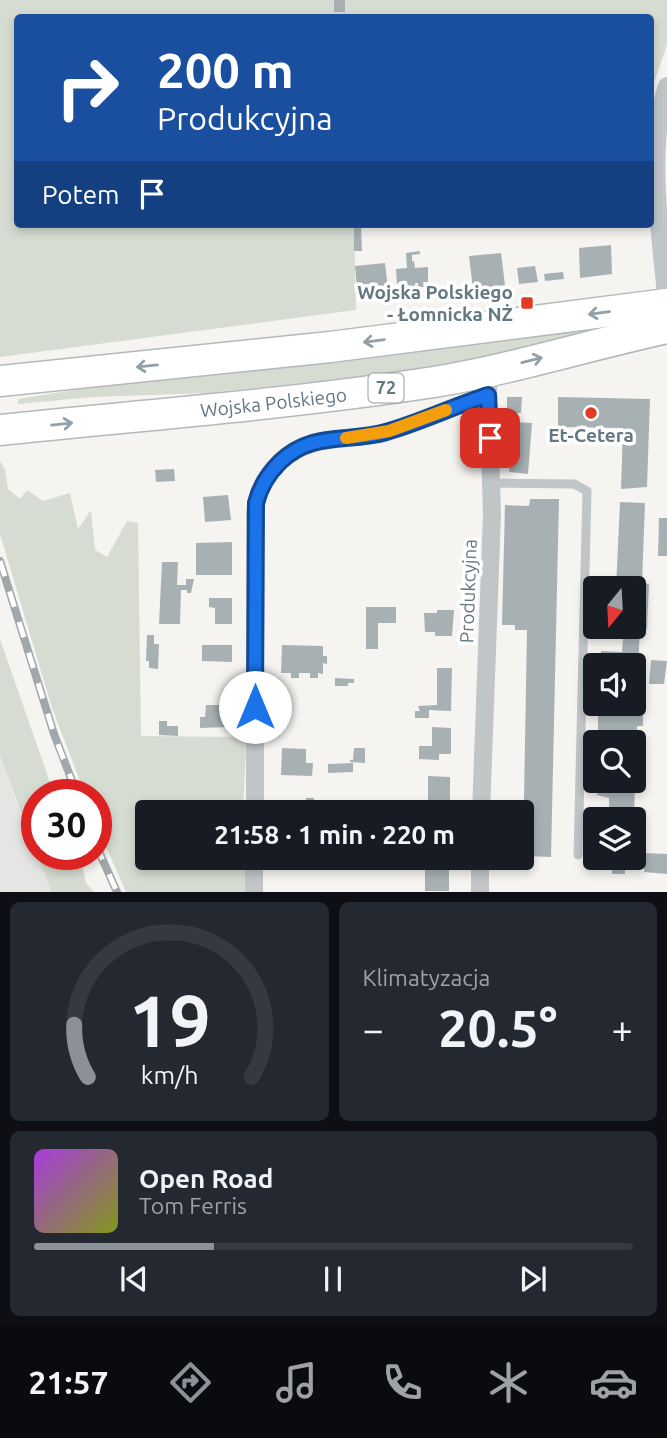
<!DOCTYPE html>
<html lang="pl">
<meta charset="utf-8">
<style>
:root{--surface:#171b24;--page:#242831;--text:#f1f3f6;--muted:#9ea1a6;--line:#363941;--accent:#8c9099}
body{margin:0;font-family:Ubuntu,sans-serif;background:var(--page);color:var(--text);height:100vh;display:flex;flex-direction:column;font-size:26px;white-space:nowrap}
*{box-sizing:border-box;margin:0}
p{font-size:23px;color:var(--muted)}
.icon{flex:none;width:38px;height:38px;fill:none;stroke:currentColor;stroke-width:2;stroke-linecap:round;stroke-linejoin:round}
.map{position:relative;height:892px;overflow:hidden}
.sheet{display:flex;flex-direction:column;gap:10px;padding:10px;background:#0d0f14;flex:1}
.sheet>*{flex:none}
.hud{position:absolute;left:14px;top:14px;width:640px;height:214px;border-radius:7px;box-shadow:0 4px 10px #0003;background:#1a4fa0;color:#fff;overflow:hidden}
.needle{width:46px;rotate:198deg}
.controls{position:absolute;left:583px;top:576px;display:grid;gap:14px}
.controls a{display:grid;place-items:center;width:63px;height:63px;border-radius:7px;background:var(--surface);box-shadow:0 4px 10px #0003;font-size:35px}
.speed{position:absolute;left:21px;top:779px;display:flex;gap:14px;font-size:35px;font-weight:700;text-align:center}
.speed>*{display:grid;place-content:center;width:91px;height:91px;border-radius:50%;background:var(--surface);box-shadow:0 4px 10px #0003;line-height:1}
.speed .limit{border:10px solid #d22;background:#fff;color:#111}
.pin{position:absolute;display:grid;place-items:center;width:60px;height:60px;color:#fff;margin:-30px;border-radius:14px;box-shadow:0 4px 10px #0006}
.me{position:absolute;width:77px;margin:-38px;rotate:0deg;stroke-linejoin:round;filter:drop-shadow(0 0 5px #0008)}
.turn{display:flex;align-items:center;gap:24px;height:147px;padding:0 28px;font-size:32px}
.turn .icon{width:91px;height:91px;stroke-width:2.5}
.turn b{display:block;font-size:49px;line-height:60px}
.then{display:flex;align-items:center;height:66px;padding:0 28px;background:#0003;gap:14px;font-size:26px}
.big{font-size:52px;font-weight:700;line-height:1.1}
.sheet .widget{flex:1;display:flex;flex-direction:column;justify-content:center;gap:10px;min-width:0;padding:0 24px;border-radius:10px;background:var(--page)}
.sheet .dial{align-items:center;gap:0}
.dial svg{height:182px;overflow:visible;fill:none;stroke:var(--line);stroke-width:7;stroke-linecap:round;text-anchor:middle}
.dial text{fill:var(--text);stroke:none}
.song{display:flex;align-items:center;gap:21px}
.cover{width:84px;height:84px;border-radius:10px;background:linear-gradient(135deg,hsl(280 70% 55%),hsl(70 70% 35%))}
.played{height:7px;border-radius:4px;background:linear-gradient(90deg,var(--accent) 30%,var(--line) 30%)}
.keys{display:flex;justify-content:space-around;direction:ltr}
.heat{display:flex;justify-content:space-between;align-items:center;font-size:38px;direction:ltr}
.sheet .tiles{flex:1;display:grid;gap:10px;grid-template-columns:1fr 1fr}
.widget:last-child{grid-column:span 2}
.trip{position:absolute;left:135px;top:800px;width:399px;height:70px;border-radius:7px;background:var(--surface);box-shadow:0 4px 10px #0003;font-weight:700;line-height:70px;text-align:center}
.tab-bar{display:flex;height:112px;justify-content:space-around;align-items:center;background:#090b0e;color:var(--muted)}
.tab-bar .icon{width:49px;height:49px}
.tab-bar .current{color:var(--accent)}
.tab-bar b{font-size:32px;color:var(--text)}
.map>svg:first-child{display:block}
.built{fill:#e5e6e4}
.green{fill:#d7dcd2}
.building{fill:#a7b1b4}
.lines{fill:none;stroke-linecap:round;stroke-linejoin:round}
.primary-casing{stroke:#b3b8bb;stroke-width:33}
.service{stroke:#c0c5c7;stroke-width:9}
.minor{stroke:#c0c5c7;stroke-width:18}
.primary{stroke:#fff;stroke-width:30}
.rail-casing{stroke:#a1a8ac;stroke-width:8}
.rail{stroke:#fff;stroke-width:5;stroke-dasharray:16;stroke-linecap:butt}
.oneway{stroke:#92a0a8}
.route-casing{stroke:#114b97;stroke-width:18}
.route{stroke:#1a73e8;stroke-width:12}
.slow{stroke:#f59e0b;stroke-width:12}
.poi-dot{fill:#e33b22;stroke:#fff;stroke-width:2.5}
.labels{text-anchor:middle;stroke-width:7;stroke-linejoin:round;paint-order:stroke}
.shield{fill:#fff;stroke:#92a0a8;stroke-width:2}
.shield-label{font-size:18px;font-weight:bold;fill:#647882}
.poi-label{font-size:19px;font-weight:bold;fill:#647882;stroke:#fff;text-anchor:end}
.street-label{font-size:19px;fill:#647882;stroke:#fff}
</style>
<div class="map">
<svg width="667" height="892" viewBox="0 0 667 892">
<rect width="100%" height="100%" fill="#f5f4f1"/>
<path class="built" d="M0 756 15 798 51 892H0Z"/>
<path class="green" d="M0 0H667V45L651 91V18H18V224H354L356 310 0 357Z
M613 320 615 331 425 370 208 393 93 397 18 404V399L125 382Z
M0 461 5 469 8 489 20 499 27 490 43 501 70 493 78 529 91 510 95 550 107 557 127 521 138 523 141 736 244 737 246 747 243 812H147V858H247L246 892H126L96 824V794H85L52 708 0 534Z
M0 639 54 794H37V854H80L86 883 94 892H51L0 756Z"/>
<path class="building" d="M334 0H345V12H334Z
M354 225H361L362 251H354Z
M611 245 612 274 580 278 579 248Z
M420 251V254L412 255V261H414L415 268 428 267V282H423L424 287H418V283H415V288H404V283L397 284 396 269 407 268 406 253Z
M501 253 505 285 473 289 469 256Z
M385 263 389 297 358 300 355 266Z
M535 266 538 282 519 284 517 268Z
M563 272 564 279 545 281 544 274Z
M507 397H522L521 413H507Z
M558 397 650 399 647 487 621 489 623 428 558 427Z
M512 422 532 423 528 474 509 472Z
M174 469 175 481 156 482 155 470Z
M228 495 231 520 205 522 203 497Z
M530 499H559L551 857 523 856 527 630H515V625H502L505 505 529 506Z
M620 502 645 503 642 583 649 584 647 629 640 628 638 667H643V672H637V707H643V726H637L636 759H634V742H598V704H634V665H601V651L622 652 624 626H634V588H616Z
M659 518H667V556H658Z
M232 542V575H196V543Z
M162 562H178L177 585H186V579H194L191 593H187V590H181L180 624H159Z
M209 598H232V624H215V608L209 607Z
M366 607H396V623H378V649H366Z
M437 610H454L452 636H435V632H425L424 613H437Z
M147 635H154V644H159L158 669 149 668V661H146Z
M202 645H232V662L202 661Z
M282 645 323 646V656H327V664L323 663V674L318 673V678H310V673H299V678H291V673H281Z
M651 660 667 661 664 684H649Z
M437 668H452L451 711 429 710V718H415V711H420L418 706 437 705Z
M335 678 354 679V683H348V686H335Z
M206 705H229V727L200 728V717H205Z
M159 721H167V726H178V736L159 735Z
M432 727 451 728V754H439V760L419 759V746H432Z
M282 748 306 749V763H313L312 776 281 775Z
M354 748H365V763L350 762V760H353Z
M353 763V772L328 773V764Z
M428 776 450 777V801H428Z
M597 780H635L634 819H609V798L597 795Z
M306 798H314V812H281V803H306Z
M645 853 667 854V874L644 872Z
M608 858H633V867H625V874H612V867H607Z
M425 866H449V891H425Z"/>
<g class="lines">
<g class="primary-casing">
<g id="primary">
<path d="M0 381 330 347 667 304"/>
<path id="s1" d="M0 430C144 415 290 404 434 382 513 369 589 345 667 328"/>
</g>
</g>
<path class="service" d="M491 483 574 484 587 491 578 855"/>
<path class="minor" d="M667 304C661 238 646 149 667 86
M255 812V513C256 496 262 482 273 469 308 429 342 444 387 432 421 422 454 406 488 395
M481 812 492 514 488 385
M254 892V858
M480 892V858"/>
<use href="#primary" class="primary"/>
<g class="rail-casing">
<path id="rail" d="M0 561 54 734 77 794
M96 845 117 892"/>
</g>
<use href="#rail" class="rail"/>
</g>
<defs><path id="oneway-shaft" d="M-6 0H5M1.5-3L5.5 0L1.5 3" fill="none" stroke-width="1.6" stroke-linecap="round" stroke-linejoin="round" transform="scale(1.75)"/></defs>
<g class="oneway">
<use href="#oneway-shaft" transform="translate(599 313) rotate(173)"/>
<use href="#oneway-shaft" transform="translate(374 341) rotate(173)"/>
<use href="#oneway-shaft" transform="translate(532 360) rotate(-14)"/>
<use href="#oneway-shaft" transform="translate(147 366) rotate(174)"/>
<use href="#oneway-shaft" transform="translate(62 424) rotate(-6)"/>
</g>
<g class="lines">
<g class="route-casing">
<path id="route" d="M255 707 256 503C260 487 268 474 280 462 312 431 347 443 386 432 421 422 454 406 488 395L490 438"/>
</g>
<use href="#route" class="route"/>
<path class="slow" d="M346 438 389 431 446 410"/>
</g>
<g class="poi-dot">
<rect x="520" y="296" width="14" height="14" rx="3.5"/>
<circle cx="591" cy="413" r="7"/>
</g>
<g class="labels">
<rect class="shield" x="368.5" y="373.5" width="35" height="29" rx="5"/>
<g class="shield-label">
<text x="386" y="394">72</text>
</g>
<g class="poi-label">
<text x="513" y="299">Wojska Polskiego<tspan x="513" dy="22">- Łomnicka NŻ</tspan></text>
<text x="591" y="442" text-anchor="middle">Et-Cetera</text>
</g>
<g class="street-label">
<text dy="7" stroke="none"><textPath href="#s1" startOffset="275">Wojska Polskiego</textPath></text>
<text transform="translate(468 591) rotate(-88)" y="7">Produkcyjna</text>
</g>
</g>
</svg>
<div class="controls">
<a><svg class="needle" viewBox="-14 -14 28 28"><path d="M0-13l5 13h-10z" fill="#e53935"/><path d="M0 13l5-13h-10z" fill="#9ea1a6"/></svg></a>
<a><svg class="icon" aria-label="sound" viewBox="0 0 24 24"><path d="M4 9h4l5-4v14l-5-4H4zM17 9q2 3 0 6"/></svg></a>
<a><svg class="icon" aria-label="search" viewBox="0 0 24 24"><circle cx="10" cy="10" r="6"/><path d="M15 15l6 6"/></svg></a>
<a><svg class="icon" aria-label="layers" viewBox="0 0 24 24"><path d="M12 4l9 5-9 5-9-5zM3 14l9 5 9-5"/></svg></a>
</div>
<div class="speed"><div class="limit">30</div></div>
<div class="pin" style="left:490px;top:438px;background:#d93025"><svg class="icon" aria-label="arrive" viewBox="0 0 24 24"><path d="M6 21V4h12l-3 4 3 4H6"/></svg></div>
<svg class="me" style="left:255px;top:707px" viewBox="-20 -20 40 40"><circle r="19" fill="#fff"/><path d="M0-13L10 11 0 6-10 11z" fill="#1a73e8"/></svg>
<div class="trip">21:58 · 1 min · 220 m</div>
<div class="hud">
<div class="turn"><svg class="icon" aria-label="right" viewBox="0 0 24 24"><path d="M7 20v-9h11M14 6l5 5-5 5"/></svg><div><b>200 m</b>Produkcyjna</div></div>
<div class="then">Potem<svg class="icon" aria-label="arrive" viewBox="0 0 24 24"><path d="M6 21V4h12l-3 4 3 4H6"/></svg></div>
</div>
</div>
<section class="sheet">
<div class="tiles">
<div class="widget dial"><svg viewBox="0 0 100 80">
<path d="M14 69A42 42 0 1 1 86 69"/>
<path d="M14 69A42 42 0 0 1 8 46" stroke="#8c9099"/>
<text x="50" y="56" font-size="32" font-weight="700">19</text>
<text x="50" y="72" font-size="11">km/h</text>
</svg></div>
<div class="widget"><p>Klimatyzacja</p>
<div class="heat"><a>−</a><b class="big">20.5°</b><a>+</a></div>
</div>
<div class="widget">
<div class="song"><i class="cover"></i><div><b>Open Road</b><p>Tom Ferris</p></div></div>
<div class="played"></div>
<div class="keys"><svg class="icon" aria-label="previous" viewBox="0 0 24 24"><path d="M18 5L8 12l10 7zM5 5v14"/></svg><svg class="icon" aria-label="pause" viewBox="0 0 24 24"><path d="M8 5v14M16 5v14"/></svg><svg class="icon" aria-label="next" viewBox="0 0 24 24"><path d="M6 5l10 7-10 7zM19 5v14"/></svg></div>
</div>
</div>
</section>
<nav class="tab-bar">
<b>21:57</b>
<svg class="icon current" aria-label="directions" viewBox="0 0 24 24"><path d="M12 3l9 9-9 9-9-9zM9 14v-3h6M13 9l2 2-2 2"/></svg>
<svg class="icon" aria-label="music" viewBox="0 0 24 24"><path d="M9 18V5l10-2v13"/><circle cx="6" cy="18" r="3"/><circle cx="16" cy="16" r="3"/></svg>
<svg class="icon" aria-label="phone" viewBox="0 0 24 24"><path d="M5 4h4l2 5-3 2q2 4 5 5l2-3 5 2v4C11 20 4 13 5 4z"/></svg>
<svg class="icon" aria-label="climate" viewBox="0 0 24 24"><path d="M12 3v18M4 7l16 10M4 17L20 7"/></svg>
<svg class="icon" aria-label="car" viewBox="0 0 24 24"><path d="M5 17H2v-5l4-1 3-4h7l3 4 3 1v5h-3M9 17h6M6 11h13"/><circle cx="7" cy="17" r="2"/><circle cx="17" cy="17" r="2"/></svg>
</nav>
